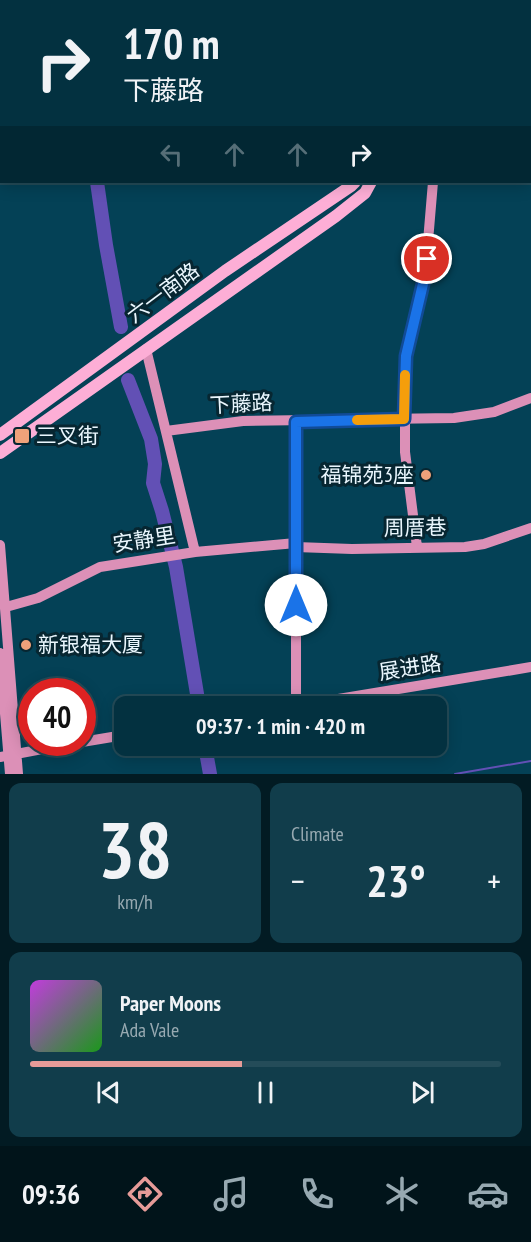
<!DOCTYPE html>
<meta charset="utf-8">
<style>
:root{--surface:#033140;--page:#113d4b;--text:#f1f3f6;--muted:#97a9b1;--line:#244c59;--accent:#e69b98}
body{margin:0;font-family:"PT Sans Narrow","Noto Sans SC",sans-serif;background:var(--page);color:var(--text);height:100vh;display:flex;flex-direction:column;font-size:22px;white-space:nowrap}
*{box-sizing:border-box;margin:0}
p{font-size:20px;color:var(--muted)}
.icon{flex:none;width:33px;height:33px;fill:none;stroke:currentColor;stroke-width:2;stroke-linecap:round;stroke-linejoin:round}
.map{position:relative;height:774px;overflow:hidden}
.details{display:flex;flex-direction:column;gap:9px;padding:9px;background:#021b23;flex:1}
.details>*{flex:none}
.banner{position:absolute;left:0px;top:0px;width:531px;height:183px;box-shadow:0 3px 15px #0003,0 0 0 2px var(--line);background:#033140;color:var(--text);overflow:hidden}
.speed{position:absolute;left:18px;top:678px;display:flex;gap:12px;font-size:30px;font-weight:700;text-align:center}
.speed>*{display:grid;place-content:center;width:78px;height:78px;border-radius:50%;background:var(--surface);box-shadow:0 3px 15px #0003,0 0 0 2px var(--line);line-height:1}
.speed .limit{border:9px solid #d22;background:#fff;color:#111}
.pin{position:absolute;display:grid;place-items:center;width:51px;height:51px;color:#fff;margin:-26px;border:3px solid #fff;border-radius:50%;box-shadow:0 2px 6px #0007}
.me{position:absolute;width:66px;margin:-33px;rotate:0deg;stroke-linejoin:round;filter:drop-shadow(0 0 4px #0008)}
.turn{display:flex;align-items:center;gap:21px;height:126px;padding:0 24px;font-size:27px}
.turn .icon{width:78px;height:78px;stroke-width:2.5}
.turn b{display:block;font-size:42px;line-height:51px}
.lanes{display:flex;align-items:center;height:57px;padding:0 24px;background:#0003;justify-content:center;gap:30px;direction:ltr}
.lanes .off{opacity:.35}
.big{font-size:45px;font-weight:800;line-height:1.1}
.details .widget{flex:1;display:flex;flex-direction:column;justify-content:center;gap:9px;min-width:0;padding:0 21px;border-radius:12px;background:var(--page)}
.details .dial{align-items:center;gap:0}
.dial b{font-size:78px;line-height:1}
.song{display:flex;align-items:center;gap:18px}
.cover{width:72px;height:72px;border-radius:9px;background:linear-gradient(135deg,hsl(290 70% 55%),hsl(120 70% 35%))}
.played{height:6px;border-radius:3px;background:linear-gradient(90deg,var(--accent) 45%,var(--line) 45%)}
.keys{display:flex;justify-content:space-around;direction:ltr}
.heat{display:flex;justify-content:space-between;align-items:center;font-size:33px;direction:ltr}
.details .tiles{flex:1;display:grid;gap:9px;grid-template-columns:1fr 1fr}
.widget:last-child{grid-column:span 2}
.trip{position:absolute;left:114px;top:696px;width:333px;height:60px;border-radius:12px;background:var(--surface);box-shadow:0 3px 15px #0003,0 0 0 2px var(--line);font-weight:800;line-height:60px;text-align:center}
.tabs{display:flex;height:96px;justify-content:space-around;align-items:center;background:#01141a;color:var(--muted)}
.tabs .icon{width:42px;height:42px}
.tabs .current{color:var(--accent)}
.tabs b{font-size:27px;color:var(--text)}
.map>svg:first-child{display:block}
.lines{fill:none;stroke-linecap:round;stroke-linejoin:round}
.stream{stroke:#6250b5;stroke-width:2}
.river{stroke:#6250b5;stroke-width:14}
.secondary{stroke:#dc90b7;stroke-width:10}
.primary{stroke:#fdaed6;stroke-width:12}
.route-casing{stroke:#114b97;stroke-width:15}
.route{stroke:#1a73e8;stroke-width:10}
.slow{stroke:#f59e0b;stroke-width:10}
.poi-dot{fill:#f0a27a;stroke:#072631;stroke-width:2}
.labels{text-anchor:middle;stroke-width:6;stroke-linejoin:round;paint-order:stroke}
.street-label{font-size:21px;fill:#eaf7fe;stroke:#072631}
.poi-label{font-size:21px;fill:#eaf7fe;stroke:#072631;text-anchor:start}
</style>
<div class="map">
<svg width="531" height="774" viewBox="0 0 531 774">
<rect width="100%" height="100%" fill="#044156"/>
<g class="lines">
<path class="stream" d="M455 774 531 761"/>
<path class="river" d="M41 0 42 2
M97 182 106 245 121 327
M128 380 151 439 155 464 153 483 162 511 176 567 199 706
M205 746 210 774"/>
<path class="secondary" d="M516 0 517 2
M530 28 531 31
M146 349 195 552
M296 422V706
M166 431 243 421 454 418 494 412 531 398
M0 545 18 774
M296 547 352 549 465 547 484 544 531 528
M417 547 405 452V369L406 356 425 277 433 182
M6 607 38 598 100 567 195 552 296 543
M0 653 10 774
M296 706 531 667
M82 742 124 735
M0 757 79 742"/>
<path class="primary" d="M530 81 531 78
M530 99H531
M530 112H531
M530 125 531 126
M0 128H2
M0 143H2
M0 435 225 271 351 186 355 182
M0 453 336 216 365 193 371 182"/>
</g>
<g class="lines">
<g class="route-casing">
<path id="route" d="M296 605V422L404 419 406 356 423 284 427 259"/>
</g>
<use href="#route" class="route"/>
<path class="slow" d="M357 420 404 419 405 375"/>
</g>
<g class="poi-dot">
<rect x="14" y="428" width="16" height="16" rx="3"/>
<circle cx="426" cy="475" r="6"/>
<circle cx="26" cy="645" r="6"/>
</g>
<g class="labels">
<g class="street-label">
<text transform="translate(163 293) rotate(-37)" y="7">六一南路</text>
<text transform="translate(241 404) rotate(-3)" y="7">下藤路</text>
<text transform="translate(415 528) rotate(-1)" y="7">周厝巷</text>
<text transform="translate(144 540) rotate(-9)" y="7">安静里</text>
<text transform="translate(410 668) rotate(-9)" y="7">展进路</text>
</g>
<g class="poi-label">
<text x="36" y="443">三叉街</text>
<text x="414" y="482" text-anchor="end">福锦苑3座</text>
<text x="38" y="652">新银福大厦</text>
</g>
</g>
</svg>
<div class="speed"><div class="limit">40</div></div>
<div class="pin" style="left:427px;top:259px;background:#d93025"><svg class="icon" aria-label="arrive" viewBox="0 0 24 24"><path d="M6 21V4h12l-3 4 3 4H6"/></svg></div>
<svg class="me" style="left:296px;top:605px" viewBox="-20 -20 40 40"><circle r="19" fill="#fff"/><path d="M0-13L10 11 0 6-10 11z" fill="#1a73e8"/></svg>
<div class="trip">09:37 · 1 min · 420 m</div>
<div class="banner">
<div class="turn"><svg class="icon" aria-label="right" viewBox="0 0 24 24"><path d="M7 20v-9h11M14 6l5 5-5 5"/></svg><div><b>170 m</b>下藤路</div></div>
<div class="lanes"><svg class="icon off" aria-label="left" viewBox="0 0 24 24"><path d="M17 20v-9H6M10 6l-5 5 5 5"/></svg><svg class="icon off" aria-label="ahead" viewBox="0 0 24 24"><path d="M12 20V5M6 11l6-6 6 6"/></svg><svg class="icon off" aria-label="ahead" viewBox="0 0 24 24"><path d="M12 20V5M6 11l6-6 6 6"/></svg><svg class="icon" aria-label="right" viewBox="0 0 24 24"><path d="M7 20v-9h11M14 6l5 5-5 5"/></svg></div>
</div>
</div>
<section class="details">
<div class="tiles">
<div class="widget dial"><b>38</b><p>km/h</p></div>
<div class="widget"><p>Climate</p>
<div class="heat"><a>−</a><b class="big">23°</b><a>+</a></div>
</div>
<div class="widget">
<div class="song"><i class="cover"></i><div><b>Paper Moons</b><p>Ada Vale</p></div></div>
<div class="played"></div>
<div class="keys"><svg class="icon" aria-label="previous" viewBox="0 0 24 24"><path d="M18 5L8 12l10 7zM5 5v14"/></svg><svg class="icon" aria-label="pause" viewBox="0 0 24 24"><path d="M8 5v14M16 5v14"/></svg><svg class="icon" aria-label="next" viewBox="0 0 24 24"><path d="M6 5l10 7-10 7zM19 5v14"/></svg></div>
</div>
</div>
</section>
<nav class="tabs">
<b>09:36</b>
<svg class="icon current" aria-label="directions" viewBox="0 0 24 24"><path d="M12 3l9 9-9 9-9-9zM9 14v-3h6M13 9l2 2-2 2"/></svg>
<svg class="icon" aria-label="music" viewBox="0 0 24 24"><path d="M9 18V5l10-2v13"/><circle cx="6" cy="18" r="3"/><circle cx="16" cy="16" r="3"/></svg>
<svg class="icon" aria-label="phone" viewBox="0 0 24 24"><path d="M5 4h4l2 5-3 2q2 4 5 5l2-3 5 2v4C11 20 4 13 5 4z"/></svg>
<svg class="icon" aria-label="climate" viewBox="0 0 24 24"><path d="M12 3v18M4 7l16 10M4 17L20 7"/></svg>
<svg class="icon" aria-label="car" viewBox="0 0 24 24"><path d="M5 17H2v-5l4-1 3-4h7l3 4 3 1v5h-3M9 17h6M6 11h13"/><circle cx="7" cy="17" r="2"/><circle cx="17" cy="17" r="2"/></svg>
</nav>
